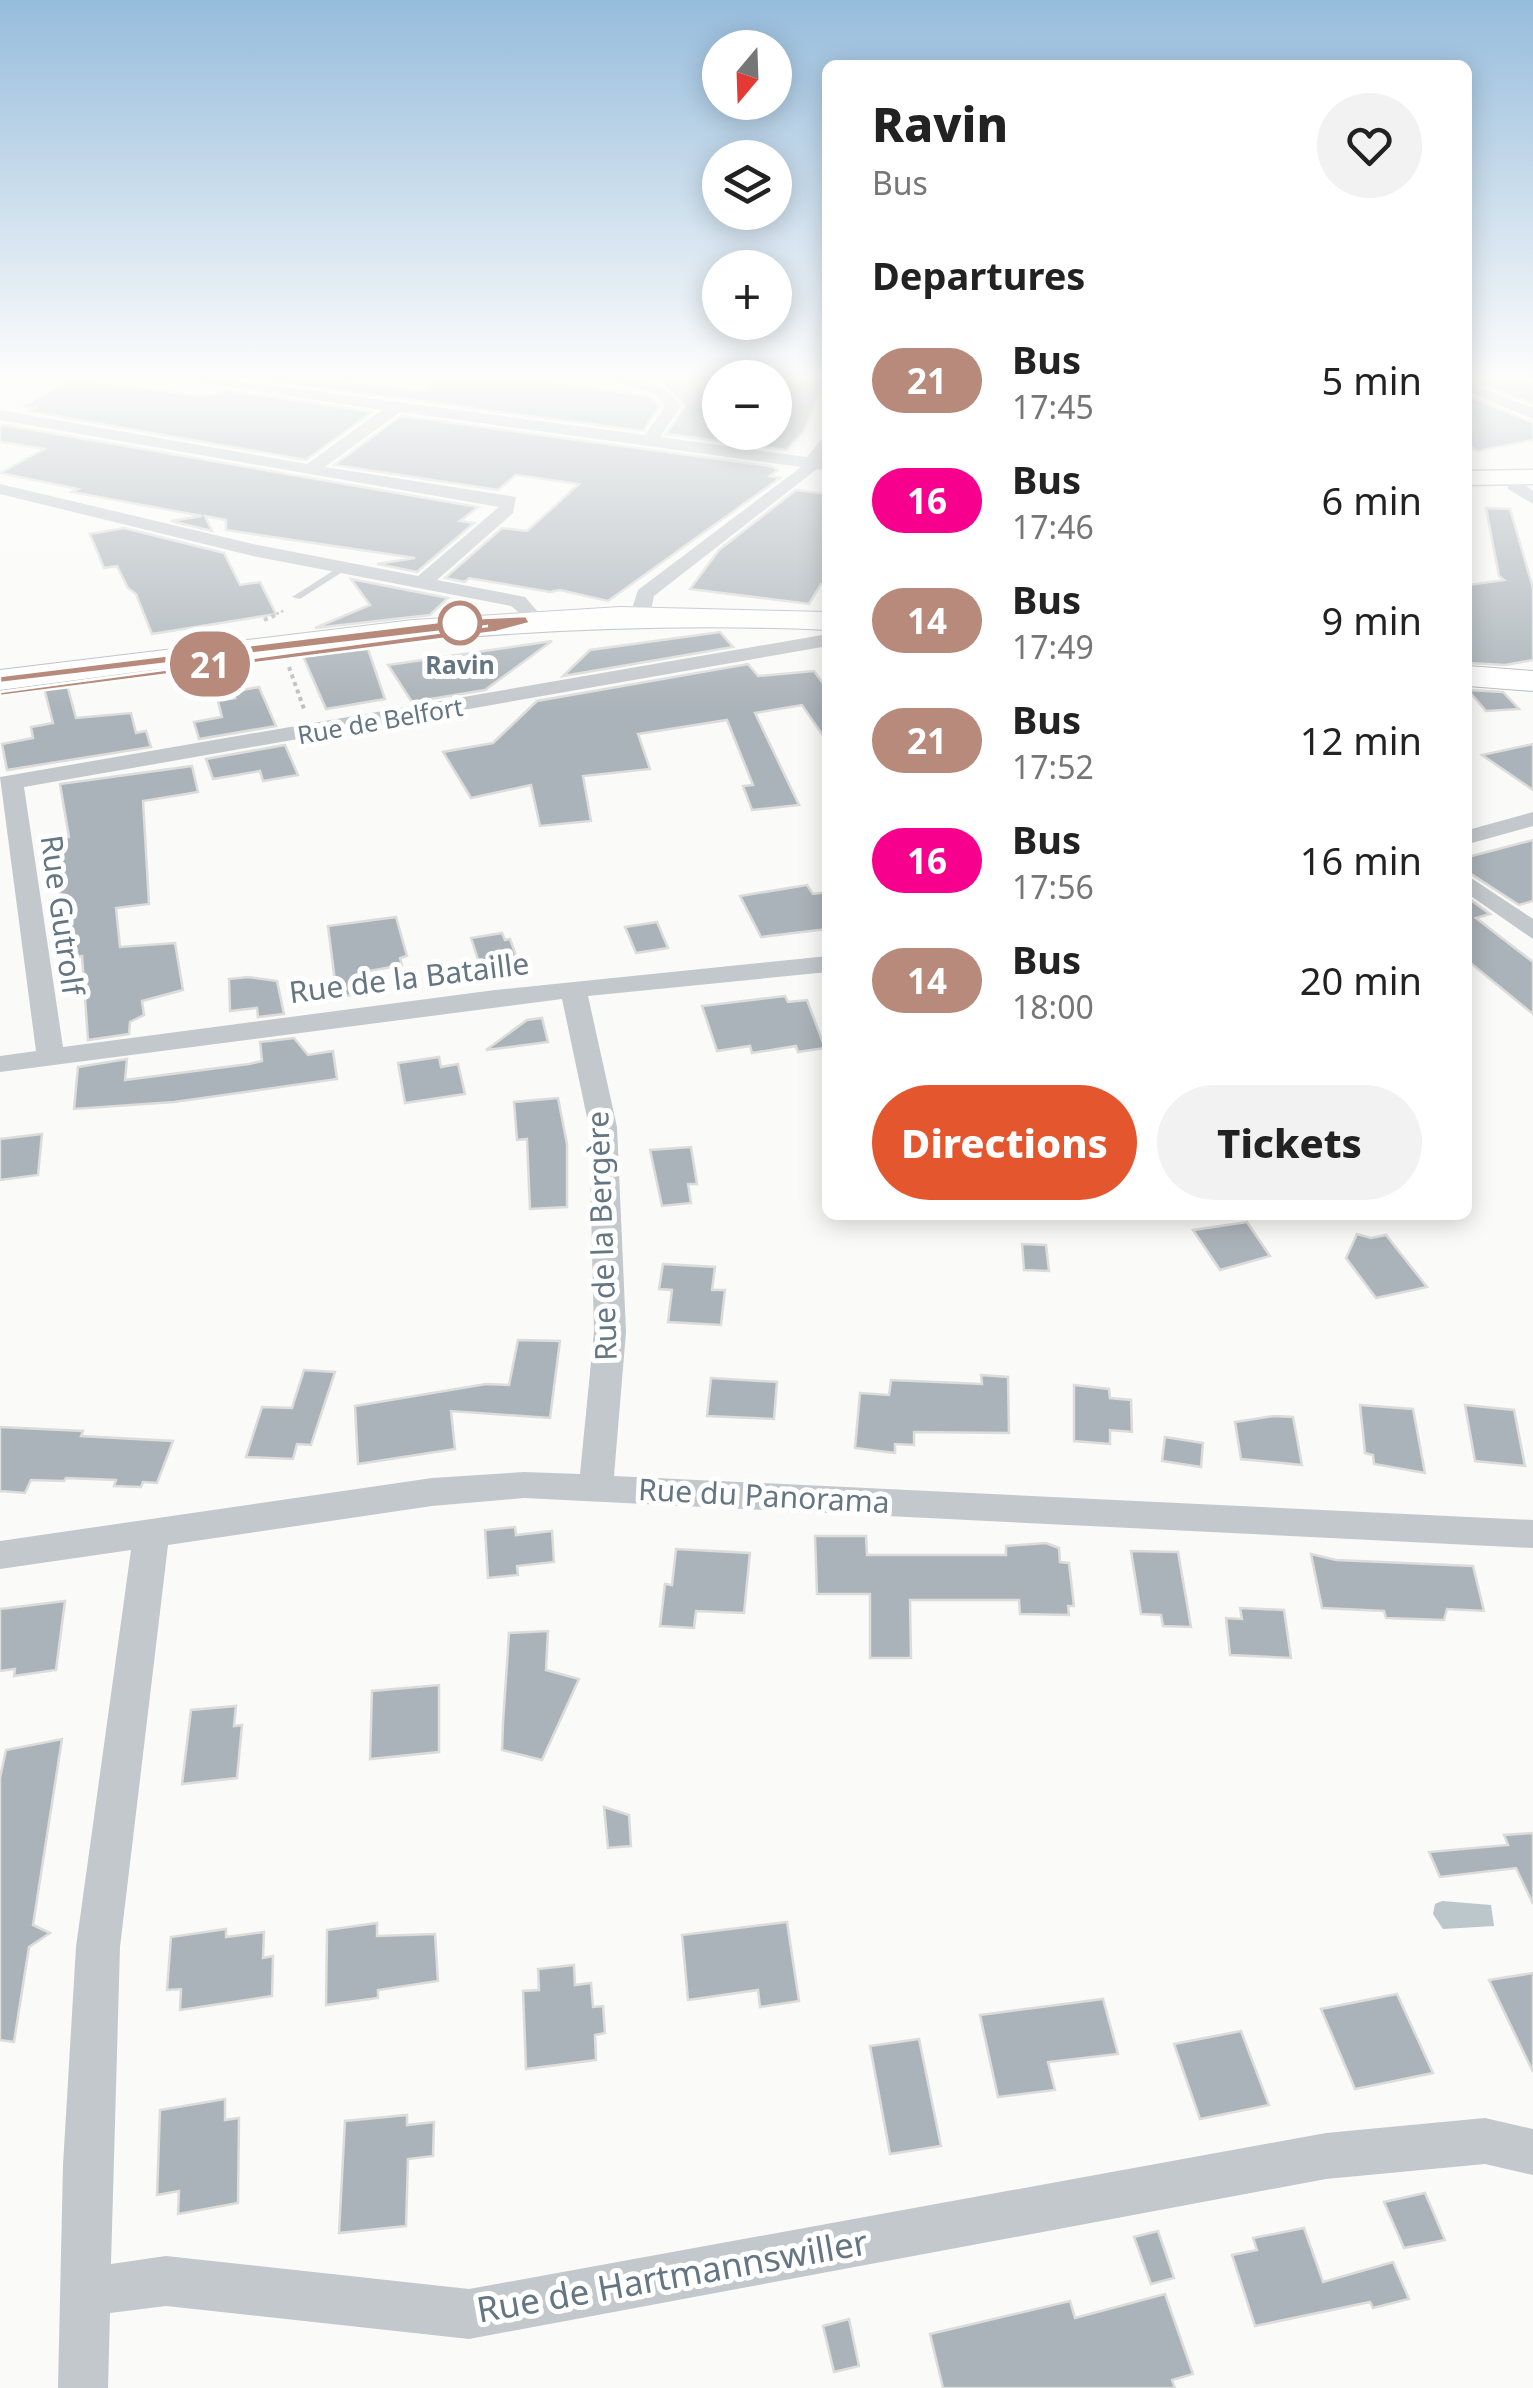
<!DOCTYPE html>
<html lang="en">
<head>
<meta charset="utf-8">
<style>
  body { margin:0; font-family:"Noto Sans",sans-serif; background:#f2f2f2; color:#222; height:100vh; display:flex; flex-direction:column; font-size:38px; white-space:nowrap }
  * { box-sizing:border-box; margin:0 }
  p { font-size:32px; color:#767676 }
  .icon { flex:none; width:55px; height:55px; fill:none; stroke:currentColor; stroke-width:2; stroke-linecap:round; stroke-linejoin:round }
  .map { position:relative; flex:1; overflow:hidden }
  .sheet { position:absolute; left:822px; top:60px; width:650px; height:1160px; display:flex; flex-direction:column; background:#fff; border-radius:15px; box-shadow:0 5px 25px #0003 }
  .sheet>* { flex:none }
  .badge { padding:0 20px; border-radius:32px; font-size:35px; line-height:65px }
  .needle { width:65px; rotate:199deg }
  .buttons { position:absolute; left:702px; top:30px; display:grid; gap:20px }
  .buttons a { display:grid; place-items:center; width:90px; height:90px; border-radius:50%; background:#fff; box-shadow:0 5px 25px #0003; font-size:50px }
  .map>.badge { position:absolute; translate:-50% -50%; box-shadow:0 0 0 5px #fff }
  h2 { padding:0 50px; font-size:38px; line-height:90px }
  .round { display:grid; place-items:center; flex:none; width:105px; height:105px; border-radius:52px; background:#f2f2f2 }
  .overview { display:flex; align-items:center; justify-content:space-between; height:170px; padding:0 50px }
  h1 { font-size:48px; font-weight:800; line-height:75px }
  .action { display:flex; gap:20px; margin-top:auto; padding:20px 50px }
  .action a { flex:1; height:115px; border-radius:60px; background:#e4572e; color:#fff; font-size:40px; font-weight:800; line-height:115px; text-align:center }
  .action a+a { background:#f2f2f2; color:#222 }
  ul { padding:0; list-style:none }
  li { display:flex; align-items:center; gap:30px; height:120px; padding:0 50px }
  li div { flex:1 }
  li b { display:block; font-size:38px }
  li em { font-style:normal }
  li .badge { min-width:110px; font-weight:700; text-align:center }
  .map>svg:first-child { display:block }
</style>
</head>
<body>
<div class="map">
<svg width="1533" height="2388" viewBox="0 0 1533 2388">
  <rect width="100%" height="100%" fill="#fafaf8"/>
  <polygon fill="#bbc7cb" points="1442,1901 1491,1905 1494,1926 1443,1929 1433,1914 1435,1904"/>
  <g fill="#aab3b9" stroke="#dcdcda" stroke-width="2.5">
    <polygon points="305,377 427,391 436,377 518,377 649,396 660,406 643,431 246,378"/>
    <polygon points="665,377 720,377 720,432 775,432 775,377 825,377 804,431 786,450 666,434 685,406 665,386"/>
    <polygon points="1498,377 1533,382 1533,404 1480,383"/>
    <polygon points="71,379 203,396 226,390 372,412 306,460 28,411 35,407 24,406"/>
    <polygon points="1468,396 1533,423 1533,440 1478,451 1470,447"/>
    <polygon points="401,416 770,466 778,470 770,476 780,478 608,601 560,590 550,592 469,578 465,582 445,578 502,528 527,531 579,484 516,475 498,490 334,465"/>
    <polygon points="4,425 478,507 460,521 474,523 417,572 377,564 415,558 226,530 226,520 205,516 212,531 171,521 202,516 72,492 78,489 0,473 44,449 0,442 0,427"/>
    <polygon points="796,490 828,494 828,585 821,584 809,604 690,589 719,550"/>
    <polygon points="1486,508 1510,509 1533,588 1533,660 1505,665 1468,663 1468,585 1504,580 1499,576"/>
    <polygon points="124,528 224,553 240,585 260,582 276,614 152,634 136,594 128,588 117,566 104,568 90,534"/>
    <polygon points="351,579 448,598 430,615 315,628 370,605"/>
    <polygon points="720,632 733,647 563,676 590,650"/>
    <polygon points="552,641 485,690 412,702 388,665"/>
    <polygon points="368,649 385,699 326,709 303,656"/>
    <polygon points="748,664 758,676 814,671 828,690 828,743 802,705 755,713 799,805 752,810 743,786 753,785 727,720 638,734 650,769 583,776 591,821 540,826 531,785 471,798 443,752 493,743 537,701"/>
    <polygon points="67,685 76,718 131,713 136,733 146,731 151,747 7,770 2,744 33,738 31,727 53,723 44,688"/>
    <polygon points="259,687 276,726 199,739 194,722 222,717 218,701 235,698 232,692"/>
    <polygon points="1468,690 1503,692 1519,709 1486,711"/>
    <polygon points="1533,744 1533,790 1482,755"/>
    <polygon points="285,745 298,775 263,781 260,771 213,779 206,759"/>
    <polygon points="192,766 198,792 143,801 149,904 116,908 120,947 175,943 183,990 142,1001 144,1015 130,1022 129,1034 88,1040 82,956 76,957 73,931 63,933 56,839 69,837 60,784"/>
    <polygon points="1533,840 1533,901 1519,905 1468,872 1468,857"/>
    <polygon points="807,885 813,894 828,892 828,929 761,937 740,896"/>
    <polygon points="1468,898 1490,914 1476,918 1533,962 1533,1014 1468,961"/>
    <polygon points="396,917 407,956 400,958 402,965 364,972 367,993 337,997 328,926"/>
    <polygon points="657,922 668,948 636,953 625,927"/>
    <polygon points="502,933 505,940 510,939 520,966 482,972 471,938"/>
    <polygon points="248,977 277,981 284,1014 258,1017 257,1008 230,1011 229,979"/>
    <polygon points="785,996 788,1002 807,1000 825,1048 798,1052 796,1046 752,1053 750,1046 717,1051 702,1006"/>
    <polygon points="542,1018 548,1042 486,1050 527,1020"/>
    <polygon points="294,1038 308,1055 333,1051 337,1079 174,1102 74,1109 78,1067 127,1059 125,1080 249,1064 262,1061 260,1042"/>
    <polygon points="439,1057 441,1067 458,1064 465,1094 405,1103 398,1063"/>
    <polygon points="558,1098 567,1144 567,1207 530,1209 527,1139 517,1140 514,1102"/>
    <polygon points="42,1134 38,1175 0,1180 0,1139"/>
    <polygon points="691,1147 697,1184 688,1184 691,1203 662,1206 650,1150"/>
    <polygon points="1247,1222 1270,1256 1220,1270 1193,1230"/>
    <polygon points="1357,1234 1371,1238 1386,1235 1427,1287 1376,1298 1346,1258"/>
    <polygon points="1022,1244 1046,1245 1049,1271 1024,1270"/>
    <polygon points="663,1264 715,1267 712,1290 725,1290 721,1325 668,1322 672,1290 659,1289"/>
    <polygon points="518,1340 560,1341 550,1418 451,1411 455,1449 358,1464 355,1406 486,1384 509,1385"/>
    <polygon points="304,1370 335,1372 311,1445 297,1444 293,1459 246,1457 262,1407 292,1408"/>
    <polygon points="981,1375 1008,1377 1009,1433 914,1432 914,1445 895,1444 895,1453 855,1448 860,1393 889,1395 891,1380 982,1384"/>
    <polygon points="711,1378 777,1382 774,1419 707,1416"/>
    <polygon points="1074,1385 1109,1389 1110,1398 1131,1400 1132,1432 1110,1430 1110,1444 1074,1441"/>
    <polygon points="1360,1405 1413,1409 1425,1473 1374,1464 1373,1455 1365,1453"/>
    <polygon points="1465,1405 1514,1410 1525,1466 1475,1461"/>
    <polygon points="1274,1416 1293,1417 1302,1465 1241,1459 1235,1422"/>
    <polygon points="0,1427 83,1431 81,1436 173,1441 157,1483 143,1482 141,1487 114,1486 116,1480 66,1478 64,1481 31,1480 25,1493 0,1491"/>
    <polygon points="1165,1437 1203,1443 1201,1467 1162,1461"/>
    <polygon points="515,1527 516,1535 552,1531 554,1562 517,1566 518,1575 488,1578 485,1530"/>
    <polygon points="815,1536 866,1536 867,1555 1006,1555 1006,1546 1046,1543 1059,1548 1060,1562 1069,1563 1074,1606 1068,1606 1069,1615 1020,1614 1019,1600 910,1600 911,1658 870,1658 870,1594 817,1594"/>
    <polygon points="676,1549 750,1553 744,1613 696,1611 694,1628 660,1626 665,1584 672,1585"/>
    <polygon points="1131,1551 1178,1552 1191,1627 1163,1626 1161,1615 1141,1614"/>
    <polygon points="1311,1554 1336,1560 1473,1566 1484,1611 1447,1609 1444,1620 1386,1618 1384,1611 1322,1608"/>
    <polygon points="65,1601 56,1670 14,1676 15,1669 0,1671 0,1609"/>
    <polygon points="1240,1608 1284,1610 1291,1658 1230,1655 1226,1618 1242,1619"/>
    <polygon points="548,1631 546,1670 579,1679 542,1760 502,1750 503,1723 509,1633"/>
    <polygon points="439,1685 439,1752 370,1759 372,1691"/>
    <polygon points="236,1706 234,1726 242,1725 237,1778 182,1784 191,1710"/>
    <polygon points="62,1739 33,1925 50,1933 29,1947 14,2042 0,2040 0,1778 6,1750"/>
    <polygon points="604,1807 629,1815 631,1846 608,1848"/>
    <polygon points="1533,1833 1533,1904 1516,1868 1440,1877 1429,1852 1508,1845 1504,1835"/>
    <polygon points="787,1922 799,2001 760,2007 758,1990 688,2000 682,1935"/>
    <polygon points="377,1923 377,1936 435,1934 438,1981 378,1990 378,1998 326,2005 327,1930"/>
    <polygon points="226,1929 226,1937 264,1932 263,1958 273,1956 272,1996 180,2010 181,1989 167,1990 171,1937"/>
    <polygon points="574,1965 575,1985 591,1983 593,2007 603,2006 605,2033 595,2035 596,2060 526,2069 523,1991 539,1990 538,1969"/>
    <polygon points="1533,1973 1533,2072 1489,1980"/>
    <polygon points="1397,1994 1433,2073 1355,2089 1321,2009"/>
    <polygon points="1103,1999 1118,2054 1048,2062 1055,2090 998,2097 980,2015"/>
    <polygon points="1241,2031 1269,2105 1200,2119 1174,2044"/>
    <polygon points="919,2039 941,2146 890,2154 870,2046"/>
    <polygon points="225,2099 225,2120 239,2118 238,2203 178,2214 179,2191 157,2195 160,2110"/>
    <polygon points="407,2115 407,2125 434,2122 433,2156 408,2159 406,2226 339,2233 345,2121"/>
    <polygon points="1425,2193 1445,2240 1404,2248 1384,2202"/>
    <polygon points="1304,2228 1323,2282 1393,2262 1409,2299 1373,2308 1370,2302 1255,2326 1232,2255 1257,2250 1253,2238"/>
    <polygon points="1158,2231 1174,2278 1151,2284 1134,2237"/>
    <polygon points="1165,2294 1193,2374 1172,2380 1175,2388 943,2388 930,2334 1070,2301 1075,2318"/>
    <polygon points="849,2319 859,2366 834,2372 823,2326"/>
  </g>
  <g fill="none" stroke-linecap="round" stroke-linejoin="round">
    <defs>
      <polygon id="secondary" points="1533,470 1533,484 1468,485 1468,471"/>
      <g id="primary">
        <path d="M620,607L828,612V630C548,617 276,653 0,690V670L413,620Z"/>
        <polygon points="1468,666 1533,671 1533,691 1468,686"/>
      </g>
    </defs>
    <use href="#secondary" stroke="#b3babf" stroke-width="3"/>
    <use href="#primary" stroke="#b5babe" stroke-width="2"/>
    <polyline stroke="#bbbfc2" stroke-width="2.5" stroke-dasharray="2.5 2.5" stroke-linecap="butt" points="272,616 285,610"/>
    <g stroke="#bbbfc2" stroke-width="4" stroke-dasharray="4 4" stroke-linecap="butt">
      <polyline points="264,620 278,614"/>
      <polyline points="289,667 304,709"/>
    </g>
    <polygon fill="#c3c8cc" fill-rule="evenodd" points="339,567 347,569 300,599 292,597"/>
    <g fill="#c3c8cc" fill-rule="evenodd">
      <path d="M165,377H210L645,435L665,406L657,395L603,377C634,377 663,380 681,406L660,437L807,457L828,431L823,459L828,460V470L817,469L654,596L650,615L640,621L630,615L638,590L801,467L400,412L325,467L516,497L513,513L437,580L525,597L545,620L535,626L511,606L253,556L0,494V484L253,544L418,576L499,507L0,420V410L307,464L382,410Z"/>
      <polygon points="1468,382 1533,408 1533,419 1468,392"/>
      <polygon points="1508,481 1520,481 1533,491 1533,504 1508,489"/>
      <polygon points="828,634 828,646 24,787 63,1047 495,990 828,956 828,972 588,996 617,1127 626,1332 614,1476 1533,1520 1533,1548 524,1498 432,1506 168,1545 120,1947 111,2264 166,2256 469,2289 1326,2133 1485,2118 1533,2129 1533,2175 1485,2164 1326,2179 469,2339 166,2306 110,2313 108,2388 58,2388 63,2165 76,1947 131,1550 0,1569 0,1541 432,1478 524,1472 580,1474 594,1332 589,1127 562,999 0,1072 0,1056 36,1051 0,777"/>
      <polygon points="1533,812 1533,826 1468,844 1468,830"/>
      <polygon points="1468,876 1533,919 1533,939 1468,894"/>
    </g>
    <use href="#secondary" fill="#fff" fill-rule="evenodd"/>
    <use href="#primary" fill="#fff" fill-rule="evenodd"/>
  </g>
  <linearGradient id="sky" x2="0" y2="1"><stop stop-color="#96bcdc"/><stop offset="0.53" stop-color="#fdfdfc"/><stop offset="1" stop-color="#fdfdfc" stop-opacity="0"/></linearGradient>
  <rect width="1533" height="712" fill="url(#sky)"/>
  <polygon fill="#b78a7b" stroke="#fff" stroke-width="2.5" points="526,616 530,623 496,632 0,696 0,692 488,626 0,683 0,676 463,619"/>
  <circle fill="#fff" stroke="#b78a7b" stroke-width="5" cx="460" cy="623" r="20"/>
  <g text-anchor="middle" dominant-baseline="central" stroke-width="10" stroke-linejoin="round" paint-order="stroke">
    <g font-size="25" font-weight="bold" fill="#657683" stroke="#fff">
      <text x="460" y="664">Ravin</text>
    </g>
    <g font-size="25" fill="#657683" stroke="#fff">
      <text transform="translate(380 720) rotate(-10)">Rue de Belfort</text>
    </g>
    <g font-size="30" fill="#657683" stroke="#fff">
      <text transform="translate(63 915) rotate(82)">Rue Gutrolf</text>
      <text transform="translate(409 977) rotate(-7)">Rue de la Bataille</text>
      <text transform="translate(601 1236) rotate(-92)">Rue de la Bergère</text>
      <text transform="translate(764 1495) rotate(3)">Rue du Panorama</text>
    </g>
    <g font-size="35" fill="#657683" stroke="#fff">
      <text transform="translate(672 2275) rotate(-10)">Rue de Hartmannswiller</text>
    </g>
  </g>
</svg>
<div class="buttons">
<a><svg class="needle" viewBox="-14 -14 28 28"><path d="M0-13l5 13h-10z" fill="#e53935"/><path d="M0 13l5-13h-10z" fill="#767676"/></svg></a>
<a><svg class="icon" aria-label="layers" viewBox="0 0 24 24"><path d="M12 4l9 5-9 5-9-5zM3 14l9 5 9-5"/></svg></a>
<a>+</a>
<a>−</a>
</div>
<b class="badge" style="left:210px;top:664px;background:#b78a7b;color:#fff">21</b>
<section class="sheet">
<div class="overview"><div><h1>Ravin</h1><p>Bus</p></div><a class="round"><svg class="icon" aria-label="heart" viewBox="0 0 24 24"><path d="M12 20l-8-8c-3-5 5-10 8-4 3-6 11-1 8 4z"/></svg></a></div>
<h2>Departures</h2>
<ul>
<li><span class="badge" style="background:#b78a7b;color:#fff">21</span><div><b>Bus</b><p>17:45</p></div><em>5 min</em></li>
<li><span class="badge" style="background:#f6008d;color:#fff">16</span><div><b>Bus</b><p>17:46</p></div><em>6 min</em></li>
<li><span class="badge" style="background:#b78a7b;color:#fff">14</span><div><b>Bus</b><p>17:49</p></div><em>9 min</em></li>
<li><span class="badge" style="background:#b78a7b;color:#fff">21</span><div><b>Bus</b><p>17:52</p></div><em>12 min</em></li>
<li><span class="badge" style="background:#f6008d;color:#fff">16</span><div><b>Bus</b><p>17:56</p></div><em>16 min</em></li>
<li><span class="badge" style="background:#b78a7b;color:#fff">14</span><div><b>Bus</b><p>18:00</p></div><em>20 min</em></li>
</ul>
<div class="action"><a>Directions</a><a>Tickets</a></div>
</section>
</div>
</body>
</html>
